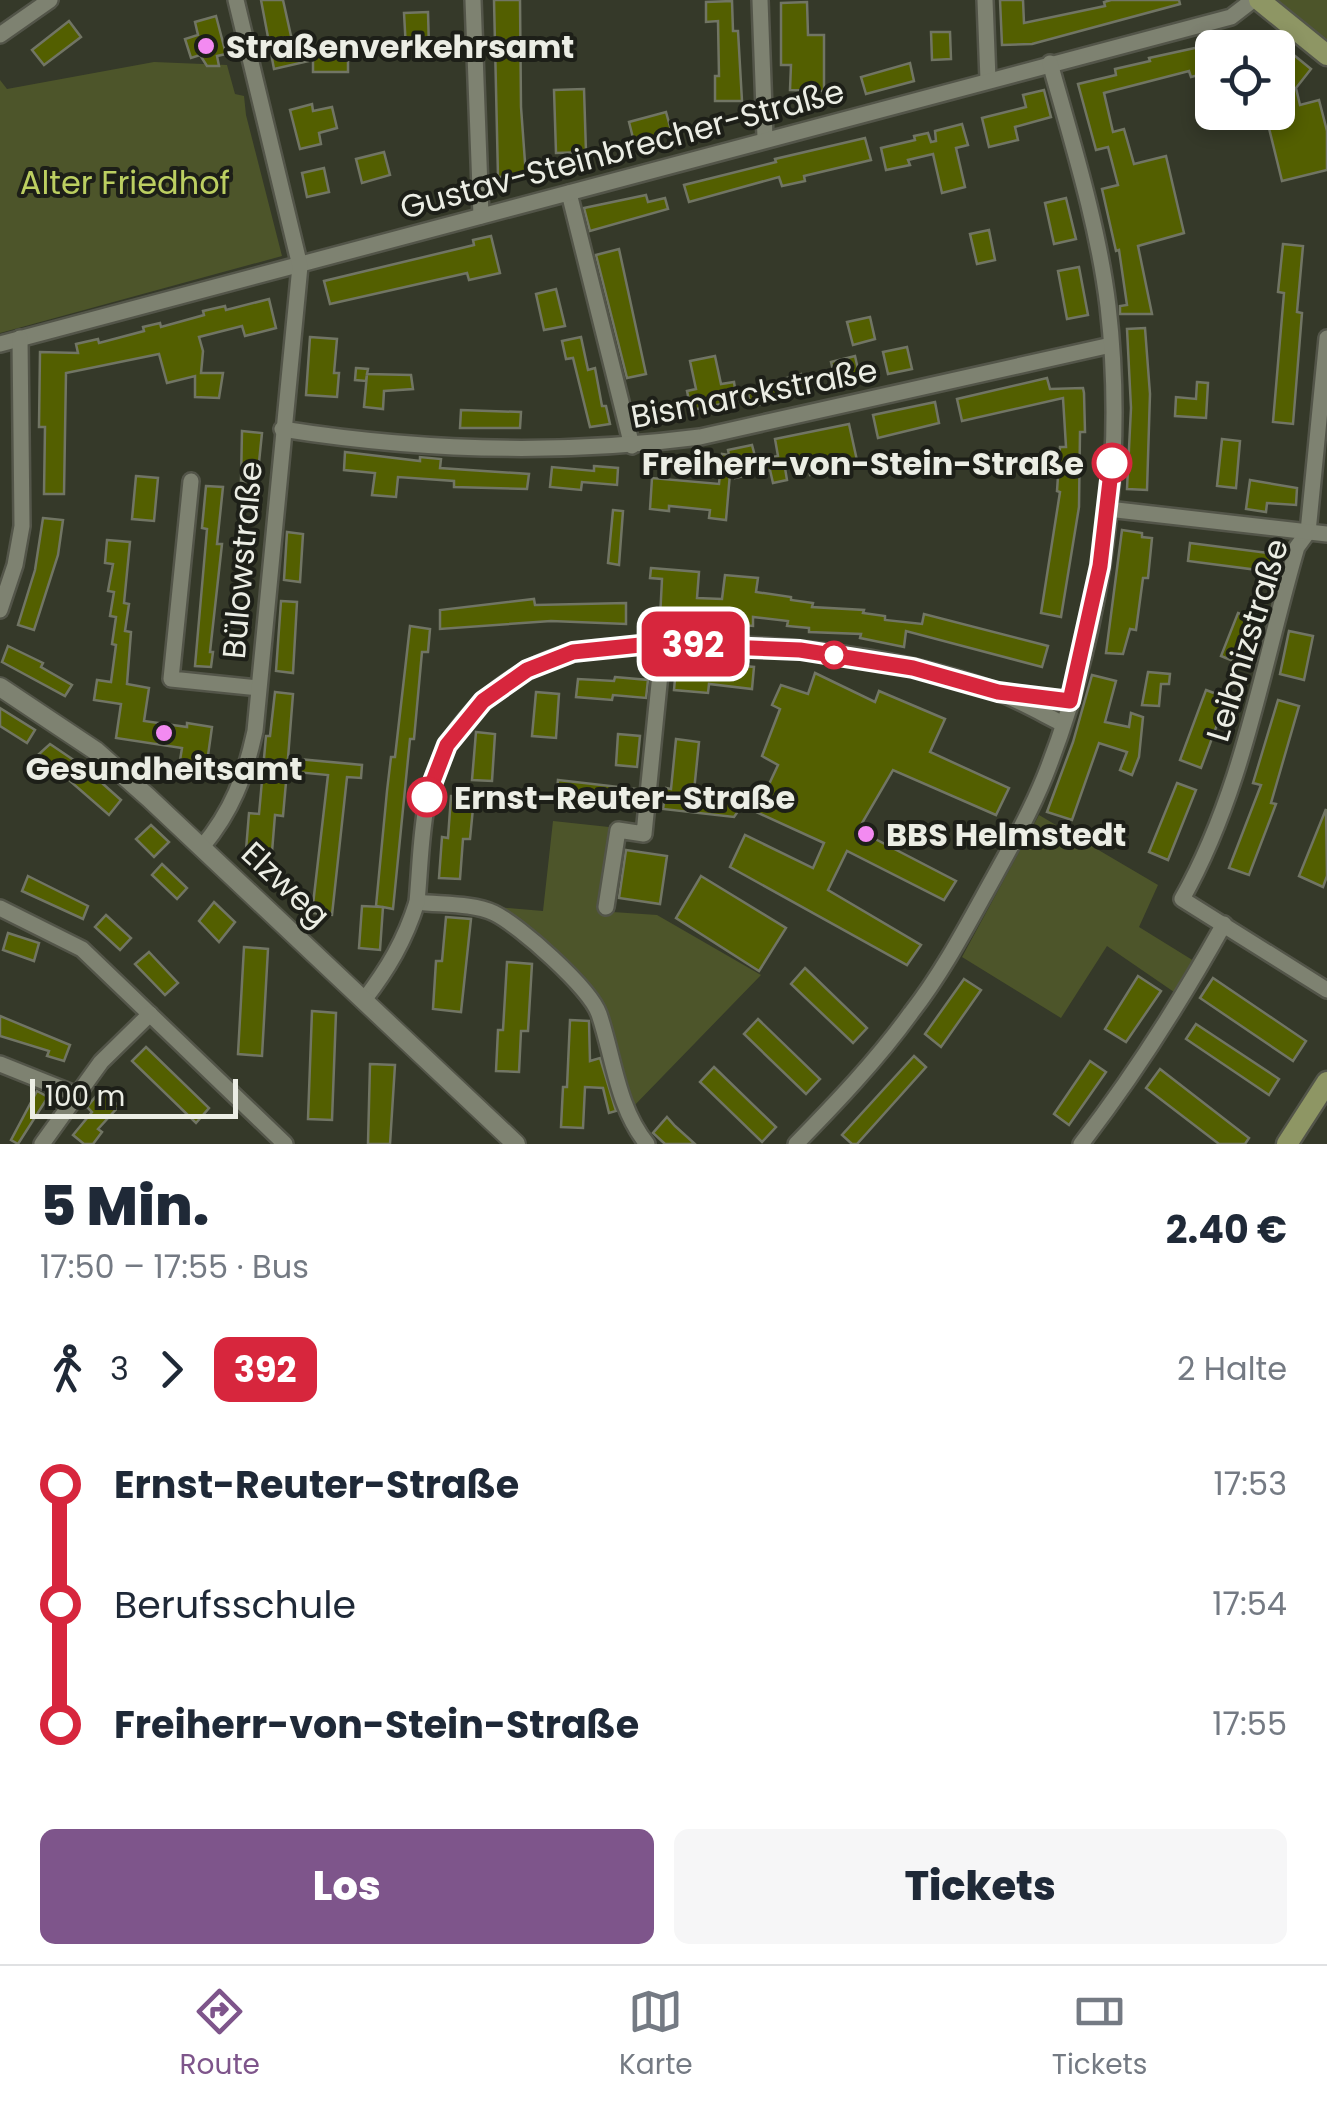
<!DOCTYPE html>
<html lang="de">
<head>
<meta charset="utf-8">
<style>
  body { margin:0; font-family:Poppins,sans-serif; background:#f6f6f7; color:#1f2937; height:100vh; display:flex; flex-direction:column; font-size:38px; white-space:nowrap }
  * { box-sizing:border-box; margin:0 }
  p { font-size:32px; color:#747a83 }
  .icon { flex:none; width:55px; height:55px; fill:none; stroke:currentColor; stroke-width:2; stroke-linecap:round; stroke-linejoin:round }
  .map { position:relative; height:1144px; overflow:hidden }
  .side { display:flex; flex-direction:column; background:#fff; flex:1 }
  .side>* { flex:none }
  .badge { padding:0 20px; border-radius:15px; font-size:35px; line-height:65px }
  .tools { position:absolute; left:1195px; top:30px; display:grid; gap:20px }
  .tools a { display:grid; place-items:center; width:100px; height:100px; border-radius:15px; background:#fff; box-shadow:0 5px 15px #0003; font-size:50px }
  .scale { position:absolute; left:30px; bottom:25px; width:208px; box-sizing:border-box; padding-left:10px; border:5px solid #ebede4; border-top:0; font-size:28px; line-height:35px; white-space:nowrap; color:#ebede4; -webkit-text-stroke:8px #1d1f18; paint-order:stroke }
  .map>.badge { position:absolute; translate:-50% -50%; box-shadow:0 0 0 5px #fff }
  .legs { display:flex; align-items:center; gap:15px; height:110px; padding:0 40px; font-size:32px }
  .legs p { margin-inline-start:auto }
  .head { display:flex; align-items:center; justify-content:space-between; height:170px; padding:0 40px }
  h1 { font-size:55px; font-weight:800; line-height:75px }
  .action { display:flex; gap:20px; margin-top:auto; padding:20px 40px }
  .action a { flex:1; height:115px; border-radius:15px; background:#7e558b; color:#fff; font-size:40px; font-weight:800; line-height:115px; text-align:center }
  .action a+a { background:#f6f6f7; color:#1f2937 }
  ul { padding:0 40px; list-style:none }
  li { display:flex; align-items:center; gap:35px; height:120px; font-size:38px }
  li i { display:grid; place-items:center; width:15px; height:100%; margin:0 12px; background:currentColor }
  li i::after { content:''; width:25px; height:25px; margin:-12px; border:8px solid; border-radius:50%; background:#fff }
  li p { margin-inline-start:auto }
  li:first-child i { background:linear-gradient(#0000 50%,currentColor 0) }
  li:last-child i { background:linear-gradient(currentColor 50%,#0000 0) }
  .dock { display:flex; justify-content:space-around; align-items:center; height:140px; border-top:2px solid #e0e1e3; background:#fff; font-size:28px; color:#747a83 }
  .dock a { display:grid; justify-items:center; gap:5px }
  .dock .current { color:#7e558b }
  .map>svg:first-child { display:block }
</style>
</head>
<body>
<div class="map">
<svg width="1327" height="1144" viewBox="0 0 1327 1144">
  <rect width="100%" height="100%" fill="#353929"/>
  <g fill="#4d552a">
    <polygon points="1266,0 1327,0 1327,48"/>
    <polygon points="154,62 227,65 235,94 244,96 246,115 282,256 0,333 0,80 7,89"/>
    <polygon points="1039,815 1158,885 1139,927 1194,961 1174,992 1107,946 1061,1018 962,957"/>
    <polygon points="553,821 609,827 598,911 657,915 761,975 630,1110 599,1007 497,907 543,911"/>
  </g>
  <g fill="#535f00" stroke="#717564" stroke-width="2.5">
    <polygon points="261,0 283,0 295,54 348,54 348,72 313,72 313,60 274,69"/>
    <polygon points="494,0 520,0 521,107 526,176 498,177"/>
    <polygon points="1000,0 1023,0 1024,23 1105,6 1104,2 1111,0 1179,0 1180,4 1032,44 1002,45"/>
    <polygon points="732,1 733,31 738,31 742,101 715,101 715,76 719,76 718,21 706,22 706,2"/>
    <polygon points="807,2 808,35 824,35 824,91 790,90 791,65 781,65 781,3"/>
    <polygon points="428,12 429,48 406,49 404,13"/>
    <polygon points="216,16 226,54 217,56 219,66 207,66 200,55 191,58 185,39 198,35 195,22"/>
    <polygon points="69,21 81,37 44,65 32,50"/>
    <polygon points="931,32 950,32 951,59 932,60"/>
    <polygon points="1268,34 1311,69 1296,88 1300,105 1319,100 1327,131 1327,170 1282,181 1265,112 1278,112 1278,106 1282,105 1279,92 1294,88 1278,74 1278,48 1255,48"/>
    <polygon points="1204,46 1211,72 1191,77 1189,71 1104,93 1113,132 1124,129 1134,164 1166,156 1184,233 1138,246 1152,314 1120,314 1120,306 1127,305 1119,250 1116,251 1102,189 1118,185 1108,147 1096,150 1078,84 1116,75 1115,69 1150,61 1149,58"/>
    <polygon points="910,63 914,81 866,94 861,77"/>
    <polygon points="584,89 586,152 556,153 554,90"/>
    <polygon points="1044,90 1051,117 1015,127 1018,140 989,147 982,118 1026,107 1023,95"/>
    <polygon points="312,104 313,111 332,107 337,128 319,133 321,144 300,149 290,110"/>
    <polygon points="666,112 671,130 656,134 658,140 635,146 629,122"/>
    <polygon points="962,124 968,145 956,148 965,187 942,193 933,154 908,160 910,165 886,170 881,148 915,140 914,136 928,133 931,142 936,141 935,131"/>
    <polygon points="865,138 871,160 804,176 805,181 782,186 779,177 689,202 684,185 776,162 775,159"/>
    <polygon points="384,152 390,175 362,183 356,159"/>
    <polygon points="324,168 329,192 307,197 302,173"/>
    <polygon points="646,195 648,202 665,198 668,209 590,231 584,208"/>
    <polygon points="1066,198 1076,239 1054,244 1045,203"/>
    <polygon points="989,230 995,260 977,264 970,234"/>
    <polygon points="491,236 500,273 469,280 467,273 330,304 324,281 474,245 473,240"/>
    <polygon points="1283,244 1303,246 1297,312 1302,313 1293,424 1273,422 1284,293 1278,292"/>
    <polygon points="619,249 646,374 627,378 596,255"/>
    <polygon points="1079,267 1088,315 1067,319 1058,271"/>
    <polygon points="556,289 565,326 544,330 536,294"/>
    <polygon points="269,299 276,328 245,336 242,326 199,337 203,351 201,373 223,373 219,398 195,397 195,376 167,383 159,354 66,373 64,494 44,494 45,427 39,427 40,352 78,353 76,344 98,339 99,343 144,331 143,327 160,323 161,327 204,315 203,311 225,306 226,310"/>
    <polygon points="870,317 875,339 853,345 847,322"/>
    <polygon points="1145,328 1150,394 1147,490 1127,489 1131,408 1127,329"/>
    <polygon points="310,337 337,339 334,373 339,373 337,397 306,395"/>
    <polygon points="581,337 588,370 595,368 602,406 606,406 610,424 590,427 573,358 566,359 562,341"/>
    <polygon points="907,347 912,369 888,374 883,352"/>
    <polygon points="715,356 721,384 734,382 737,401 691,410 687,391 696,389 690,361"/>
    <polygon points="855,356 860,378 836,384 831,362"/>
    <polygon points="356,368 368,369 367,374 411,375 413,389 384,391 383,409 364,407 367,374 366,381 355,380"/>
    <polygon points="801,374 805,392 751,407 747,389"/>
    <polygon points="1047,378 1050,389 1083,388 1084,393 1085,432 1080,432 1079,507 1061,617 1041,613 1060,492 1057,491 1060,447 1066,447 1063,398 962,421 957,399"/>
    <polygon points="1197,382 1208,383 1206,418 1175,416 1176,397 1196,399"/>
    <polygon points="935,402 939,423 878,438 873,415"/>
    <polygon points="461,410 521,412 520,428 460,428"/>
    <polygon points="849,424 858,465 846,468 844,459 819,464 821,473 810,475 808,463 785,468 787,480 773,483 770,470 735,478 731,462 726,520 709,518 710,510 669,506 669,511 650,509 652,478 719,484 722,454 729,455 728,450 752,445 756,460 778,456 775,439"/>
    <polygon points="242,431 262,433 257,482 241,481"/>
    <polygon points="1222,439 1240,441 1236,488 1217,486"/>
    <polygon points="345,452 420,461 420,457 441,459 440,468 529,474 527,489 454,487 454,481 398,477 396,497 372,495 375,473 344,470"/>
    <polygon points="594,466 618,468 617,485 582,482 581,490 550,487 552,467 594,471"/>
    <polygon points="136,476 158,478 154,521 132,519"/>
    <polygon points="1250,480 1297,488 1296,505 1267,503 1266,512 1246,509"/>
    <polygon points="206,486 223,487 217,544 222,544 210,652 213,652 211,667 195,666 207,529 202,528"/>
    <polygon points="613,510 623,511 619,565 608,563"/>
    <polygon points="43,518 63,520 58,555 34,630 18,625 35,570"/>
    <polygon points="1122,530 1142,533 1142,537 1152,538 1148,578 1143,578 1136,630 1130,629 1123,654 1106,653"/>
    <polygon points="287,532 303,534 300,582 284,580"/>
    <polygon points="107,540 130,542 124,603 129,604 125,631 131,632 127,684 149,688 144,721 187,727 187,723 212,727 205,777 178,773 182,748 116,738 121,704 94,700 97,680 111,682 116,645 112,644 116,617 110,616 114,592 108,591 113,564 105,563"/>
    <polygon points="1190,543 1276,554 1273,572 1188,561"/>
    <polygon points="651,568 699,572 697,598 722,599 725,575 758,578 756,592 791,597 791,600 813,603 812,607 864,610 863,613 885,616 885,620 922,624 924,614 1048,646 1042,667 906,631 904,647 860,638 861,634 809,632 809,628 787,626 788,621 753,617 753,626 660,618 662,579 650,578"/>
    <polygon points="534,599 535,605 626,603 626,624 551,621 440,629 440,610"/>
    <polygon points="281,601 297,602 293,673 276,671"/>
    <polygon points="1238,613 1259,621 1243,665 1221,656"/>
    <polygon points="410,626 430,629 428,652 422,652 414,739 410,739 393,909 383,907 380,950 359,948 362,906 382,907 376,906 387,791 391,757 395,757"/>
    <polygon points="1289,631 1313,636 1304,680 1280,674"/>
    <polygon points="8,646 43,663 41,667 72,685 65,696 2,662"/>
    <polygon points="710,663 754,667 752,689 709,684 708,693 674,690 676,668 710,671"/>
    <polygon points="1148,672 1170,674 1169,684 1161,684 1159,706 1142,705"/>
    <polygon points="815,673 875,702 879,691 945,719 930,752 1009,788 996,815 893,770 858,830 956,881 944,900 847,851 828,890 921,945 907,965 730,867 745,835 813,868 824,843 756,812 778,765 762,756 780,709 772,705 781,685 808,694"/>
    <polygon points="1092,675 1116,681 1105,722 1129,727 1131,713 1143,717 1139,757 1132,775 1120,770 1127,752 1099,743 1072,820 1047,812 1073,742"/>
    <polygon points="615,677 648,680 646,698 613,695 612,700 576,697 578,679 614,681"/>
    <polygon points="1206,690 1227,698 1201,768 1180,760"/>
    <polygon points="275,692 293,694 288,758 362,765 361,778 347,777 332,915 312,913 328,775 287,771 283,816 275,815 272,852 246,850 249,813 259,814 266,736 270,736"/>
    <polygon points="536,692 559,694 556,738 532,736"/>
    <polygon points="1278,700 1299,706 1271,803 1276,804 1249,875 1229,868 1261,785 1253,783"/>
    <polygon points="0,708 35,730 27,743 0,726"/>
    <polygon points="476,732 495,734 492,781 472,780"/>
    <polygon points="618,734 640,736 637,767 616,765"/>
    <polygon points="676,739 699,742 694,791 742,796 741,807 734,817 663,809 666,788 671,789"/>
    <polygon points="50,744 84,767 121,800 109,815 39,754"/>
    <polygon points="558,780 637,789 635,808 556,800"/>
    <polygon points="1177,783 1196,790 1168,860 1149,852"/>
    <polygon points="451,796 474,798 470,839 463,839 460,879 439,878 442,837 448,838"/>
    <polygon points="1326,809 1327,876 1323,887 1299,876"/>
    <polygon points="151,825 169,842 154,857 136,839"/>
    <polygon points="626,850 667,856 660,904 619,898"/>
    <polygon points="162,864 187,888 177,899 152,875"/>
    <polygon points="28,876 88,906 83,919 22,891"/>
    <polygon points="701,876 786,928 759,971 676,918"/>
    <polygon points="214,902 235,922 219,942 199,921"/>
    <polygon points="106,915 131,938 120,950 95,927"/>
    <polygon points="446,917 471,919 461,1012 433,1009 436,961 442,961"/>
    <polygon points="8,933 39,943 34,961 3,950"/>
    <polygon points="244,947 268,949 262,1056 238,1054"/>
    <polygon points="149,952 178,983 165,995 135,964"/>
    <polygon points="507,962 532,964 528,1031 521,1031 519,1072 496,1071 498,1030 503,1030"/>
    <polygon points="805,968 867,1028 853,1043 791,984"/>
    <polygon points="1138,976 1161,991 1126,1042 1105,1029"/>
    <polygon points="1213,978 1306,1041 1293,1061 1200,998"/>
    <polygon points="964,979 981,990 941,1047 925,1034"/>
    <polygon points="312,1011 336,1013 332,1120 308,1119"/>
    <polygon points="0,1016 70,1045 64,1061 47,1056 49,1051 0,1036"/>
    <polygon points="758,1019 820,1079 806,1094 744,1034"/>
    <polygon points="570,1020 589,1021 590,1061 600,1058 616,1111 609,1113 603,1088 585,1087 583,1128 561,1127 563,1087 567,1087"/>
    <polygon points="1196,1024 1279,1079 1269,1095 1186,1039"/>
    <polygon points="146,1047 209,1108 196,1123 132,1061"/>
    <polygon points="914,1056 926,1067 857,1144 852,1144 842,1135"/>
    <polygon points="1090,1061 1106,1072 1069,1125 1054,1114"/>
    <polygon points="370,1064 395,1065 390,1144 368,1144"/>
    <polygon points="714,1067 776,1127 762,1142 700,1082"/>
    <polygon points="1160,1069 1249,1138 1245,1144 1219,1144 1146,1088"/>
    <polygon points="101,1090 119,1106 98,1129 102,1132 93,1144 84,1144 73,1135 92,1112 87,1107"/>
    <polygon points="37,1091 48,1097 18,1144 11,1140"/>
    <polygon points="667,1117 675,1126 695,1144 665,1144 653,1133"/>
  </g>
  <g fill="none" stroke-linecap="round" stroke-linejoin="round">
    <defs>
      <g id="minor">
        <polyline points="473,0 481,216"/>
        <polyline points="760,0 765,138"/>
        <polyline points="985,0 988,80"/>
        <polyline points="0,35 50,0"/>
        <polyline points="569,193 632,446"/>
        <path d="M1327,338L1308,532L1297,547C1262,666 1244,789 1182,899L1327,990"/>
        <polyline points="0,344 1231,17 1253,0"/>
        <path d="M282,429C420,451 561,455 700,437L1111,345"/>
        <polyline points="191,481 171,679 258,688"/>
        <polyline points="1108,509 1327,534"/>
        <polyline points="0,610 15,565 22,526 20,338"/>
        <polyline points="1011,693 1070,701"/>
        <path d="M202,847C232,811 245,777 255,731L300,266L236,0"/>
        <path d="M417,902C441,905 472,903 494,913C519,925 590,988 599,1014C614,1058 617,1107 647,1144"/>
        <polyline points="606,907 618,830 644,834 663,644"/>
        <polyline points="0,908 82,949 285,1144"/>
        <path d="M364,1000C388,969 405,940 417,902C422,848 420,789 450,741C474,702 518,668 562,655C583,648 607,648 629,646C740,638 891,651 995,691C1018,700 1041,713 1063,724"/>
        <polyline points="0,1064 75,1094"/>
        <polyline points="42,1144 101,1062 150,1014"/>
        <path d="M796,1144C836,1103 877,1060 911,1013C939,977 961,937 983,897C1005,857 1028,818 1045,776C1103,630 1126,462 1108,306C1098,224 1072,142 1050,63"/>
        <path d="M1081,1144C1135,1074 1181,1001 1224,924"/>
      </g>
      <polyline id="tertiary" points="0,687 96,751 149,798 516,1144"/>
      <g id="secondary">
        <polyline points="1259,0 1327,55"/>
        <polyline points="1287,1144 1327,1082"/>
      </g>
    </defs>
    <use href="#minor" stroke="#535549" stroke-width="20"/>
    <use href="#tertiary" stroke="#535549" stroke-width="22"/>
    <use href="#secondary" stroke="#535549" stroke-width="25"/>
    <use href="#minor" stroke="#7e8271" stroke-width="15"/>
    <use href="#tertiary" stroke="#7e8271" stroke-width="18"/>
    <use href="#secondary" stroke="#8e9664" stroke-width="20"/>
  </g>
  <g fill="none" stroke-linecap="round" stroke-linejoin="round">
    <defs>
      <polyline id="line-1" points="427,797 447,745 483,701 527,670 573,652 650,644 800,650 913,668 998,692 1070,701 1100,566 1112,463"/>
    </defs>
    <use href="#line-1" stroke="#fff" stroke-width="22"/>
    <use href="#line-1" stroke="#d7263d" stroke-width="15"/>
  </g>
  <g fill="#f38af1" stroke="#1d1f18" stroke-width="4">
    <circle cx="206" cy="46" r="10"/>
    <circle cx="164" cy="733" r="10"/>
    <circle cx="866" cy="834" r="10"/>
  </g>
  <g fill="#fff" stroke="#d7263d" stroke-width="5">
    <circle cx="1112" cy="463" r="18"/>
    <circle cx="834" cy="655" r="12"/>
    <circle cx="427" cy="797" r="18"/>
  </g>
  <g text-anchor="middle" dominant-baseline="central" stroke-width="8" stroke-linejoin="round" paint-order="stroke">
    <g font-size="32" font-weight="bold" fill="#ebede4" stroke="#1d1f18" text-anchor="start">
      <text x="226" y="46">Straßenverkehrsamt</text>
      <text x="164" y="768" text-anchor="middle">Gesundheitsamt</text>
      <text x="886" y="834">BBS Helmstedt</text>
    </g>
    <g font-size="32" fill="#ebede4" stroke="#1d1f18">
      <text transform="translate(622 149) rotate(-15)">Gustav-Steinbrecher-Straße</text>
      <text transform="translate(754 393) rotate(-11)">Bismarckstraße</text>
      <text transform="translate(242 560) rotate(-85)">Bülowstraße</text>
      <text transform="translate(1247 640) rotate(-73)">Leibnizstraße</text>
      <text transform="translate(286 884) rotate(43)">Elzweg</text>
    </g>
    <g font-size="32" fill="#bccf61" stroke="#1d1f18">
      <text x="125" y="182">Alter Friedhof</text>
    </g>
    <g font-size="32" font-weight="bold" fill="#ebede4" stroke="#1d1f18" text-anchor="end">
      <text x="1084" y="463">Freiherr-von-Stein-Straße</text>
      <text x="454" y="797" text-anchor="start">Ernst-Reuter-Straße</text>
    </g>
  </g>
</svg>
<div class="tools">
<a><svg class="icon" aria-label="locate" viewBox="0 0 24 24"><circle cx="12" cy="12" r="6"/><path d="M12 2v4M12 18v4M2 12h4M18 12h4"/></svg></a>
</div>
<div class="scale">100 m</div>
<b class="badge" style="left:693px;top:644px;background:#d7263d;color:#fff">392</b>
</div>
<section class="side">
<div class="head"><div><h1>5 Min.</h1><p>17:50 – 17:55 · Bus</p></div><b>2.40 €</b></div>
<div class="legs"><svg class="icon" aria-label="walk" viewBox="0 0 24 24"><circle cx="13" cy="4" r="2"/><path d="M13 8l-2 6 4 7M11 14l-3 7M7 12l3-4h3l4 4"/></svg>3<svg class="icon" aria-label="forward" viewBox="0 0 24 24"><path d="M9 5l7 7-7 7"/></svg><b class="badge" style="background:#d7263d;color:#fff">392</b><p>2 Halte</p></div>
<ul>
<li><i style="color:#d7263d"></i><b>Ernst-Reuter-Straße</b><p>17:53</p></li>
<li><i style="color:#d7263d"></i><span>Berufsschule</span><p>17:54</p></li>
<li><i style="color:#d7263d"></i><b>Freiherr-von-Stein-Straße</b><p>17:55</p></li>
</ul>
<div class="action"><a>Los</a><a>Tickets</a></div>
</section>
<nav class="dock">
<a class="current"><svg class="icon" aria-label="directions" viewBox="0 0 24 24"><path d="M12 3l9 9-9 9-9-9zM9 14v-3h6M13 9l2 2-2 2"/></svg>Route</a>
<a><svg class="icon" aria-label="map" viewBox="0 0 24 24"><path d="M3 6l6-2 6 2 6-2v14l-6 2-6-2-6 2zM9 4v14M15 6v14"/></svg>Karte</a>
<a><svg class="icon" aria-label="tickets" viewBox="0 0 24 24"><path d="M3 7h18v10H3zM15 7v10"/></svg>Tickets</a>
</nav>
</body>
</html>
